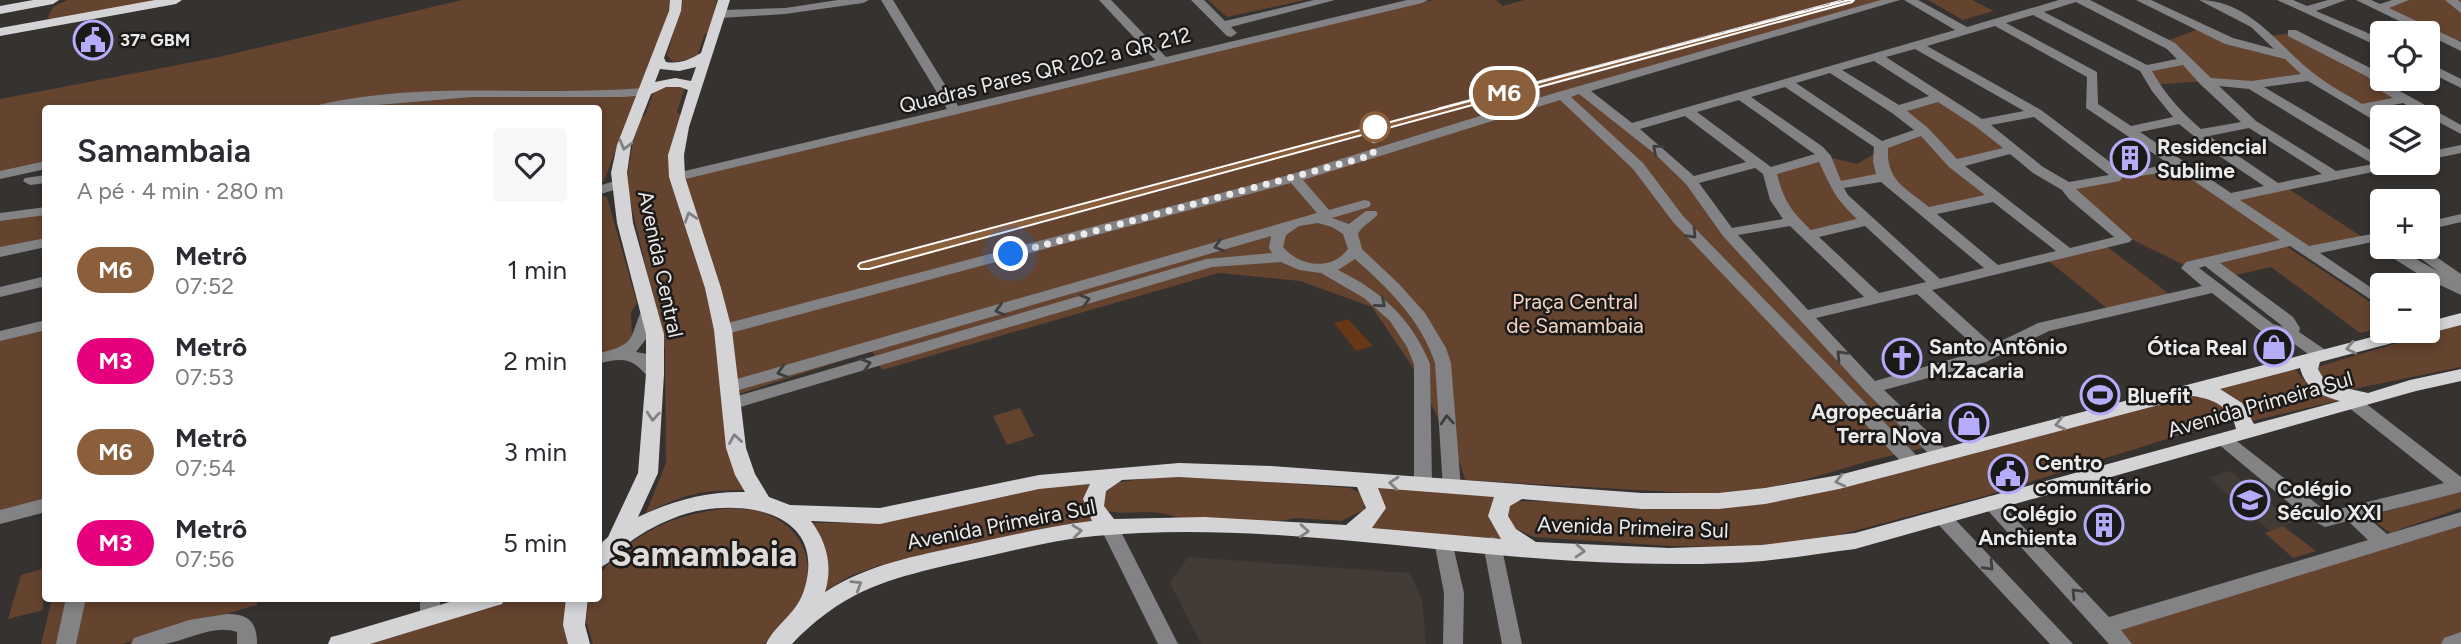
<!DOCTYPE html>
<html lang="pt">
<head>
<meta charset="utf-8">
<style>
  body { margin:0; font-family:Figtree,sans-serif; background:#f7f7f7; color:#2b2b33; height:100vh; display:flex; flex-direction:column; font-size:26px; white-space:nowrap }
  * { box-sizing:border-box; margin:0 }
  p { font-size:23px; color:#7c7c81 }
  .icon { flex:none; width:38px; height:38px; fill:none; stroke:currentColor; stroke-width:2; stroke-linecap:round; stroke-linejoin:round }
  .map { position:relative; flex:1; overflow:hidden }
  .drawer { position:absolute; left:42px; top:105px; width:560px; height:497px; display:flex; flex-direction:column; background:#fff; border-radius:7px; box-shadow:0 4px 10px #0003 }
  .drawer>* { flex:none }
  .badge { padding:0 14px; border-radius:23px; font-size:24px; line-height:46px }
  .controls { position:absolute; left:2370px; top:21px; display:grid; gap:14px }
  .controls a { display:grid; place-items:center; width:70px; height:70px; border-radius:7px; background:#fff; box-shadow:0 4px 10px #0003; font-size:35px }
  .you { position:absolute; width:35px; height:35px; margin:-18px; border:5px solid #fff; border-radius:50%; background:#1a73e8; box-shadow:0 0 0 10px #1a73e833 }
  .map>.badge { position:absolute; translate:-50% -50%; box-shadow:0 0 0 4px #fff }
  .round { display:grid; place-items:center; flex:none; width:74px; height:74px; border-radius:7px; background:#f7f7f7 }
  .head { display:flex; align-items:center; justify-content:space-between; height:119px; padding:0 35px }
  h1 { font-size:33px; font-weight:600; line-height:52px }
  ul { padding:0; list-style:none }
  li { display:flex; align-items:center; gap:21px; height:91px; padding:0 35px }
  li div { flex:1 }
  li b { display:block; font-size:26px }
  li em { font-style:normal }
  li .badge { min-width:77px; font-weight:700; text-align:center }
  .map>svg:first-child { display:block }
</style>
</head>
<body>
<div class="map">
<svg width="2461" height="644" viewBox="0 0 2461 644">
  <rect width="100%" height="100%" fill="#353230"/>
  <g fill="#433b36">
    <polygon points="2229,471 2293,522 2270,531 2208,478"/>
    <polygon points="1188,557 1410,573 1422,599 1426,644 1201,644 1170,583"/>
  </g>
  <g fill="#64432f">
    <polygon points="68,0 164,0 51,20 48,17 53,7"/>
    <polygon points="462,0 670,0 668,14 604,181 599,185 598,108 46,108 45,168 0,175 0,99 219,57"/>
    <polygon points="683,0 717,0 709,32 704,35 697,58 673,62 667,55"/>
    <polygon points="1208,0 1305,0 1227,17"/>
    <polygon points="1433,0 1496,0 1503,6 1524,0 1898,0 1583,90 1660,151 1928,447 1869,461 1801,481 1726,495 1465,480 1460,463 1414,369 1372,307 1300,281 1219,273 882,370 872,351 736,395 727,319 685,178 1225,46"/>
    <polygon points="1928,0 1972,0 1994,11 1963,20"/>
    <polygon points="2402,0 2461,0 2461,40 2451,42 2379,8"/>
    <polygon points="2199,29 2289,56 2270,36 2292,33 2372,74 2405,99 2360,108 2314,80 2252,85 2204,81 2152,85 2145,69 2187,61 2164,42"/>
    <path d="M663,85L685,87L677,112L681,116L674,135L671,171L718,325L745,490C701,490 685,494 646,513L666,463L665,349L626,183L634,134L640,118L645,115L655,89Z"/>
    <polygon points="1941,97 2011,150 1955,164 1995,197 1926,212 1884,177 1834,185 1867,221 1808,235 1788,216 1769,172 1824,156 1857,164 1871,156 1881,146 1923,131 1897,110"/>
    <polygon points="2179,166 2228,198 2284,186 2367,240 2307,251 2292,241 2188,267 2131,239 2068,187"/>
    <polygon points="599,195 607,197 637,303 631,312 632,338 614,357 599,362"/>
    <polygon points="45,208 45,246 0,256 0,214"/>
    <polygon points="2106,246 2172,296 2109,310 2045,258"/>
    <polygon points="2286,246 2382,310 2382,328 2360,333 2271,267 2232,276 2212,262"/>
    <polygon points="2461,324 2461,367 2349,390 2340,390 2315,376 2317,367"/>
    <polygon points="45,325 45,503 0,515 0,335"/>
    <path d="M2294,366C2305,388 2322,391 2345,399L2252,421L2245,410L2209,390Z"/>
    <polygon points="2201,395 2221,403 2228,412 2221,422 1985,496 1839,535 1755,547 1670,546 1534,537 1512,527 1502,512 1507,501 1732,503 2183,397"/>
    <polygon points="1020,408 1034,436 1007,445 993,416"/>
    <path d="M1180,474L1278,478L1297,484L1350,488L1360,493L1364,501V510L1341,521L1296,518L1274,522L1177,518C1152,506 1125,518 1099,509L1098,491L1114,483Z"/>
    <path d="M1098,478L1099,520L877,566L850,576L820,594C826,564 829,550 813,523H876L1039,486Z"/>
    <path d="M1373,485L1502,495L1491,505L1490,520L1504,540L1370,530C1387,510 1384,507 1373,485Z"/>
    <polygon points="2456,490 2461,493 2461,508 2390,533 2373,520 2376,515"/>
    <path d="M732,508C742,509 754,509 764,513C817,532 820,588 784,626C778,633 770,638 764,644H593L586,621L589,599L598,598C599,592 597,583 600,577C603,568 610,562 617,555C650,524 687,512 732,508Z"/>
    <polygon points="2461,515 2461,640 2451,644 2118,644 2103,626"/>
    <polygon points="2283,526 2316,551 2293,558 2265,533"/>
    <polygon points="45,568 43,610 8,619 21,575"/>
    <polygon points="52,599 258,599 257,605 122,644 41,644"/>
    <polygon points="507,599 571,599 570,644 357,644"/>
  </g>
  <polygon fill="#673717" points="1348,319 1373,346 1356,351 1334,323"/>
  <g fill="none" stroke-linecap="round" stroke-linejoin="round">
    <g fill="#838385" fill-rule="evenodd">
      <polygon points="838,0 869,0 863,3 785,14 721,18 715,14 721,10 785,8"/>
      <polygon points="881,0 893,0 958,106 1155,60 1099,0 1111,0 1166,57 1407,0 1428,0 1422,3 677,181 672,180 670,177 672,174 947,109"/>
      <polygon points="1191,0 1204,0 1225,21 1314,0 1335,0 1231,27 1237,33 1231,37 1227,36"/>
      <path d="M1881,0H1900L1591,91L1632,123L1955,30L1904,0H1918L1967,27L2059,0H2090L2175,43L2211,78L2252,81L2301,74L2285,59L2225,44L2136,0H2151L2233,38L2274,49L2251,27L2199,0C2253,0 2281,51 2320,78C2333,88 2348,95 2362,104L2393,98L2381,91L2368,77L2288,36V30H2296L2374,70L2382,69V79L2389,85L2461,125V134L2403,103L2372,109L2385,117H2382V125L2308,81L2264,87L2382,157V163H2403L2396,167L2240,200L2309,246L2382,232V240L2320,253L2382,295V307L2290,246L2220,263L2293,317L2300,328L2299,332L2327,351L2329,355L2327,359H2315L2286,338L2262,332L2212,293L2049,331L1986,362L1884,390L1947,450L1950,455L1947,460H1935L1866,392L1723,236L1686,184L1655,154L1579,94L1571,97L1643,163L1683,216L1919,458L1922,463L1919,468H1907L1673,222L1633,169L1560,100L1303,180L1329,210L1364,200L1369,201L1371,204L1369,207L1332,218L1349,224L1366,211H1376L1378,214C1372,222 1363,224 1358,234L1362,249L1399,284L1425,313L1446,348L1451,363L1461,488L1458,493H1446L1443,488L1435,363C1421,320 1388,288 1355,259L1338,270C1381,291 1412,319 1430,364L1432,485L1429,490H1417L1414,485V364L1407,347L1390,321L1364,298L1321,273L1299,270L1281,262L1212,267L730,410L724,408L722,404L724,400L1206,259L1272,253L1269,248L1271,236L729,393L721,387L723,383L1317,213L1291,183L723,335L715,330L717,326L1289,175L1558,92ZM2076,2L2167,49L2177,59L2147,65L2044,12ZM2033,15L2140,71L2152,91L2173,117L2131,126L2098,104L2097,72L2006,23ZM1995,26L2087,77L2086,108L2169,164L2134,171L2132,174L2134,177L2178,170L2280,240L2186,262L2181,268L2202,286L2038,323L1993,345L1932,290L2130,242L2132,239L2076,189L2120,181L2124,174L2122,171L2041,110L1927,46ZM1915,49L2024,111L1982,119L1886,57ZM1874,61L1929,96L1899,105L1842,70ZM2183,65L2200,84L2241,122L2201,129C2181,112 2165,94 2152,71ZM1830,73L1892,113L1914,130L1882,141L1796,83ZM2219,86L2249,89L2373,164L2336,171L2256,121ZM1785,87L1874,147L1873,161L1876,174L1841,181L1831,156L1823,147L1751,97ZM1739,100L1813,153L1815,154L1771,167L1697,112ZM1938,102L1975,126L2003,148L1957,159L1928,128L1907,111ZM1685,116L1746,162L1694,176L1640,129ZM2034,117L2109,175L2069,182L2043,167L1991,125ZM2179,124L2215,153L2264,186L2231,193L2140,132ZM2249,128L2322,174L2278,183L2209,136ZM1921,136L1949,167L1985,195L1929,207C1906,188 1886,181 1888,148ZM2010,154L2033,173L2062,190L2069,199L2114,237L2070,248L1965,166ZM1819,162C1832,189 1834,197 1857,219L1811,230C1791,211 1784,201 1777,174ZM1755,168L1763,174L1770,200L1783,219L1732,228L1699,183ZM1881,182L1984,268L1940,279L1848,195L1844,188ZM1993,202L2056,251L1998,265L1937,214ZM1318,223L1332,227L1343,234L1348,249C1332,271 1300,267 1283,247L1286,235L1299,226ZM1790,226L1864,297L1808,310L1738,235ZM1865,226L1926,282L1879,293L1819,237ZM2205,266L2281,325L2283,327L2273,324L2199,268ZM1917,294L1980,351L1875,381L1816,318Z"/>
      <polygon points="2277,0 2293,0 2307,6 2328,0 2346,0 2316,11 2382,39 2382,48"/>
      <polygon points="2356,0 2371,0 2380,4 2392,0 2409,0 2389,8 2461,42 2461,51"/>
      <polygon points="2445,0 2458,0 2461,3 2461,13"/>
      <polygon points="2427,62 2461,79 2461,88 2427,71"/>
      <path d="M643,88L647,89V95L624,97H472L343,108H317L318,105C425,80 535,97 643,88Z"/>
      <polygon points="2461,145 2461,153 2427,160 2427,152"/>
      <polygon points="46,161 46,169 0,179 0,171"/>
      <polygon points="46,175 46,183 30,185 23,181 25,178"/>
      <polygon points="618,180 625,184 623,187 598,195 598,186"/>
      <polygon points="46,207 46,215 0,221 0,213"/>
      <polygon points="2461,214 2461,222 2427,230 2427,222"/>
      <polygon points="46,238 46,247 0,257 0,247"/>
      <polygon points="2382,243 2382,247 2395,247 2439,272 2405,247 2422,247 2461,274 2461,295 2423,277 2380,250 2378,247"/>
      <polygon points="46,276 46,286 0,297 0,287"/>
      <path d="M650,305L658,310L646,339L636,352L647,354L663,374L661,378H649C632,358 624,357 598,364V353C608,351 618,349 626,343C638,334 635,309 650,305Z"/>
      <polygon points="46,320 46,330 0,341 0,331"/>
      <polygon points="2354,397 2360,399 2461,477 2461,492 2366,516 2387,534 2461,512 2461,526 2121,630 2132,644 2109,644 1981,503 1984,498 1990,496 1996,498 2109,617 2368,540 2348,521 2325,527 2306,517 2217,443 2214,439 2217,435 2229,435 2327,512 2444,483 2348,407 2346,403 2348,399"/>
      <polygon points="46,498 46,512 0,524 0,510"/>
      <polygon points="1942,510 1948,512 2073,644 2050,644 1936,522 1933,517 1936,512"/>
      <polygon points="1109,520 1116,522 1178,644 1158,644 1100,527 1102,522"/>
      <polygon points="1443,534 1450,536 1452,541 1464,593 1463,644 1443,644 1444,593 1434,541 1436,536"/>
      <polygon points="1492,537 1499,539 1501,544 1522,644 1502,644 1483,544 1485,539"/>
      <polygon points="66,598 86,598 76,644 56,644"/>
      <polygon points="420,598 440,598 440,617 437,623 430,625 423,623 420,617"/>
      <path d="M227,614C249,614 257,622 257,644H237V632C214,624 188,640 165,644C155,644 142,644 131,644L134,638L189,620Z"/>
      <polygon points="2461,632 2461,644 2441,644 2444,638"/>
    </g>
    <g fill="#d4d4d7" fill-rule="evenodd">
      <polygon points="33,0 59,0 53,4 0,14 0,6"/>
      <polygon points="155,0 182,0 176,4 0,36 0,28"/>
      <path d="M670,0H682L681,11L664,58L666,62C680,64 689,60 701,53L718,0H730L689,127L684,155L685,177L721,288L732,330L746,448L755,474L769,497L790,505L880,508L1039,475L1179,463L1271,466L1642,493H1718L1765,488L1839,475L2395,331H2427V322L2461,313V325L2320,362L2318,369L2323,378L2336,386L2368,393L2410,380L2461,369V381L2416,391L1855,549C1824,553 1793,558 1763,561C1701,566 1638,564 1576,561C1417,552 1256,521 1095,536C1052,540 1009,552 966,561C892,578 847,587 792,644H766C776,623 798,614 805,587C828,505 727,496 674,518C656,525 637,535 623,548C615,555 609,565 598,568V546L608,537L638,473L646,374V334L617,223L611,173L617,145L669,11ZM696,67L691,81L675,78L655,82L660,69L679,71ZM666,87H680L688,90L668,155L669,177L705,288L714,330L726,448L735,475L745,492C706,491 672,501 638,517L658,473L664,374V334L633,223L627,173L631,145L651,94ZM2300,368C2305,388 2321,396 2340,401L2254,424L2242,403L2220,389ZM2193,396C2213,399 2232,407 2236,429L1855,533L1762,545L1669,548L1536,542L1516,529L1508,516L1510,506L1522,499L1642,509H1718L1765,504L1839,489ZM1179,477L1357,487L1366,508L1346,525L1204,517L1114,519L1104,506L1106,491L1122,480ZM1090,484L1083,499L1092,521C1049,526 1008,536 966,545C916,556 868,564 825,592C833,567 827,542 811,521L880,524L1039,489ZM1378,488L1494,497L1488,516L1501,539L1372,528L1386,508Z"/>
      <polygon points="463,598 505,598 502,604 370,644 328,644 331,637 339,635"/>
      <polygon points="566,598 588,598 585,625 590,644 568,644 563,625"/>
    </g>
    <defs>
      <g id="rail">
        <polyline points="1439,110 1849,0"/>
        <polyline points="864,266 1315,144"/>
      </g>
    </defs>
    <use href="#rail" stroke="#d9d7d6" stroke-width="5"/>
    <use href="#rail" stroke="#1b1a19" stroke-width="2.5" stroke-dasharray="9" stroke-linecap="butt"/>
  </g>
  <defs><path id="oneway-chevron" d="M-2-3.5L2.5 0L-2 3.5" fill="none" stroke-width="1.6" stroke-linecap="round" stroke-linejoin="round" transform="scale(1.75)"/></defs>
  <g stroke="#818082">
    <use href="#oneway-chevron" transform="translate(625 145) rotate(105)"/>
    <use href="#oneway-chevron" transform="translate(690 217) rotate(-108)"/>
    <use href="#oneway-chevron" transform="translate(2351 348) rotate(167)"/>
    <use href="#oneway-chevron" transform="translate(653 416) rotate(94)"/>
    <use href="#oneway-chevron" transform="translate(2060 424) rotate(166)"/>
    <use href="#oneway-chevron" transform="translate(735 439) rotate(-99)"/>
    <use href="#oneway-chevron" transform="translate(1840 481) rotate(166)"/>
    <use href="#oneway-chevron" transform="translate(1394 483) rotate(-175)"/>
    <use href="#oneway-chevron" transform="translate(1077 531) rotate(-7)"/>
    <use href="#oneway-chevron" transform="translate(1304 531) rotate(4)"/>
    <use href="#oneway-chevron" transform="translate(1580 551) rotate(4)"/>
    <use href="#oneway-chevron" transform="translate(857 585) rotate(-32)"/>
  </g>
  <g stroke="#3f3f3f">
    <use href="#oneway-chevron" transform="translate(1657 149) rotate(-139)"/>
    <use href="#oneway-chevron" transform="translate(1692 234) rotate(47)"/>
    <use href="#oneway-chevron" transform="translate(1219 246) rotate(164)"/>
    <use href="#oneway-chevron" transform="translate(1085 300) rotate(-16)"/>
    <use href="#oneway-chevron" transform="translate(1381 303) rotate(40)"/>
    <use href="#oneway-chevron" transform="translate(1000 310) rotate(164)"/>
    <use href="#oneway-chevron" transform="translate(1841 355) rotate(-134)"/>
    <use href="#oneway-chevron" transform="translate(866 364) rotate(-16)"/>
    <use href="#oneway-chevron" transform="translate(782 372) rotate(164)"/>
    <use href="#oneway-chevron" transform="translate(1447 420) rotate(-94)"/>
    <use href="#oneway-chevron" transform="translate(1989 566) rotate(46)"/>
    <use href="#oneway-chevron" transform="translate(2076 593) rotate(-134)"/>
  </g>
  <polygon fill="#8b5e3c" stroke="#fff" stroke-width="2" points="1849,0 1854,0 1852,2 869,269 860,269 858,266 860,263"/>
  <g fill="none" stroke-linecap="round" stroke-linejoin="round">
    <polyline stroke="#edebea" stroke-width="7" stroke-dasharray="0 12.6" points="1011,254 1373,155 1375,127"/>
  </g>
  <defs>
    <symbol id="civic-ring" viewBox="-11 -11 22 22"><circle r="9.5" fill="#1b1a19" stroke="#b4acf9" stroke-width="1.5"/><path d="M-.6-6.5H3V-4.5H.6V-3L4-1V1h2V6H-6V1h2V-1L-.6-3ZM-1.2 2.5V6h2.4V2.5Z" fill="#b4acf9"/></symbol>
    <symbol id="building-ring" viewBox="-11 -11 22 22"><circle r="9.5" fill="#1b1a19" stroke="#b4acf9" stroke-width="1.5"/><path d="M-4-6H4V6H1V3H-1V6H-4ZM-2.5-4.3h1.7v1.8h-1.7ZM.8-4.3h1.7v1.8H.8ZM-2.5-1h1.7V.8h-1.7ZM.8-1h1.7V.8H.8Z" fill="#b4acf9"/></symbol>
    <symbol id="shop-ring" viewBox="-11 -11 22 22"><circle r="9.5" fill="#1b1a19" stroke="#b4acf9" stroke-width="1.5"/><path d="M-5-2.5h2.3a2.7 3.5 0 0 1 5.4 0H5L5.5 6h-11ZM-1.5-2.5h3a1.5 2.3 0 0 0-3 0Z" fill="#b4acf9"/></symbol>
    <symbol id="church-ring" viewBox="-11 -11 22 22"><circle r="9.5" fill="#1b1a19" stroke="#b4acf9" stroke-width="1.5"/><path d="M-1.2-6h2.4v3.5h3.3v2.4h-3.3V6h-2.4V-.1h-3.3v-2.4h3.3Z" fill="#b4acf9"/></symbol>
    <symbol id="stadium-ring" viewBox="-11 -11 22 22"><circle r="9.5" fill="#1b1a19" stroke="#b4acf9" stroke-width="1.5"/><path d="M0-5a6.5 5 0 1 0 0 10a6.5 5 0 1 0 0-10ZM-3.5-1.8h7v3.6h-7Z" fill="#b4acf9"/></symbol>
    <symbol id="school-ring" viewBox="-11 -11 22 22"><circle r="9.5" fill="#1b1a19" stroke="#b4acf9" stroke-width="1.5"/><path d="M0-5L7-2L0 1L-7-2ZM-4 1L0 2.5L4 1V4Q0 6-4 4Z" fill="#b4acf9"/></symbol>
  </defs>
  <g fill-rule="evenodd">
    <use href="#civic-ring" x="71" y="18" width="44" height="44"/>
    <use href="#building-ring" x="2108" y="136" width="44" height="44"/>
    <use href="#shop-ring" x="2252" y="325" width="44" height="44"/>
    <use href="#church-ring" x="1880" y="336" width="44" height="44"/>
    <use href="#stadium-ring" x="2078" y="373" width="44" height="44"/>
    <use href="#shop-ring" x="1947" y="401" width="44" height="44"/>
    <use href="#civic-ring" x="1986" y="452" width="44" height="44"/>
    <use href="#school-ring" x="2228" y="478" width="44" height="44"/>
    <use href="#building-ring" x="2082" y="503" width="44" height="44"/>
  </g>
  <circle fill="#fff" stroke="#8b5e3c" stroke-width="3.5" cx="1375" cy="127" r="14"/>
  <g text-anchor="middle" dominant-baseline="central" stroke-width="5" stroke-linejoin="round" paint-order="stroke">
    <g font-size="18" font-weight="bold" fill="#edebea" stroke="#1b1a19" text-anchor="start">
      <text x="120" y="40">37ª GBM</text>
    </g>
    <g font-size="21" fill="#edebea" stroke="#1b1a19">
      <text transform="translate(1045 70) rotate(-14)">Quadras Pares QR 202 a QR 212</text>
      <text transform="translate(661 264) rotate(78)">Avenida Central</text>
      <text transform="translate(2260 404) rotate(-16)">Avenida Primeira Sul</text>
      <text transform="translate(1001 524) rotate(-11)">Avenida Primeira Sul</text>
      <text transform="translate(1633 527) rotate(2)">Avenida Primeira Sul</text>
    </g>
    <g font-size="21" font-weight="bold" fill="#edebea" stroke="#1b1a19" text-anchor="start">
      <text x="2157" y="146">Residencial<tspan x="2157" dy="24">Sublime</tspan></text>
      <text x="1929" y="346">Santo Antônio<tspan x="1929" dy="24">M.Zacaria</tspan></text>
      <text x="2247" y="347" text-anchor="end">Ótica Real</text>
      <text x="2127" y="395">Bluefit</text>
      <text x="1942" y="411" text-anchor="end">Agropecuária<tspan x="1942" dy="24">Terra Nova</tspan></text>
      <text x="2035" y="462">Centro<tspan x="2035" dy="24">comunitário</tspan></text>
      <text x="2277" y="488">Colégio<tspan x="2277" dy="24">Século XXI</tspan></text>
      <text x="2077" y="513" text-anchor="end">Colégio<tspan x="2077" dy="24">Anchienta</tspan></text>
    </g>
    <g font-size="21" fill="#f4d3c1" stroke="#1b1a19">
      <text x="1575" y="301">Praça Central<tspan x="1575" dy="24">de Samambaia</tspan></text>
    </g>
    <g font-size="35" font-weight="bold" fill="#dfdbd9" stroke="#1b1a19">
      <text x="704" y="554">Samambaia</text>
    </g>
  </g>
</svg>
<div class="controls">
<a><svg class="icon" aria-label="locate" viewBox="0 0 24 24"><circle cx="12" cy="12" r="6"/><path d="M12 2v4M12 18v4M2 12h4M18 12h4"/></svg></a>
<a><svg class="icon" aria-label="layers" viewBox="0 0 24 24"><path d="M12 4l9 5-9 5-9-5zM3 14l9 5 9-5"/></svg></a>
<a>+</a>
<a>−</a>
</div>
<div class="you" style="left:1011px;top:254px"></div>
<b class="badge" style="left:1504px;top:93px;background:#8b5e3c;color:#fff">M6</b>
<section class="drawer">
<div class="head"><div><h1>Samambaia</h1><p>A pé · 4 min · 280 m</p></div><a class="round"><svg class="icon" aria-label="heart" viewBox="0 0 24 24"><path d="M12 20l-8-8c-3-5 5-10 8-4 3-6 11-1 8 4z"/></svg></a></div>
<ul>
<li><span class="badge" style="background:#8b5e3c;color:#fff">M6</span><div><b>Metrô</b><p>07:52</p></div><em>1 min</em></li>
<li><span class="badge" style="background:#e6007e;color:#fff">M3</span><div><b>Metrô</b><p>07:53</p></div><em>2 min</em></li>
<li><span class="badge" style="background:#8b5e3c;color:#fff">M6</span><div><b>Metrô</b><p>07:54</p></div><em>3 min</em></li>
<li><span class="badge" style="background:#e6007e;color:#fff">M3</span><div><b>Metrô</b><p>07:56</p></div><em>5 min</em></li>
</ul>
</section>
</div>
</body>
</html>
